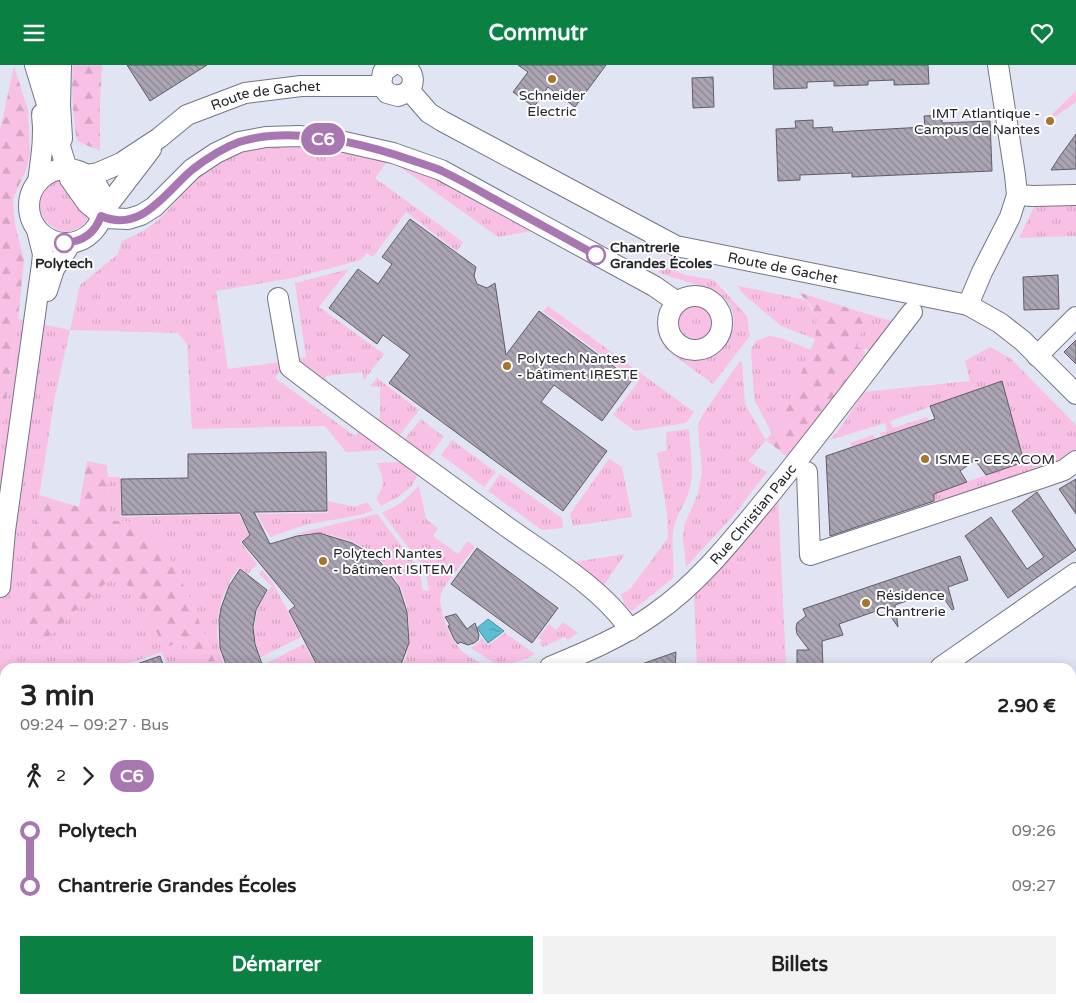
<!DOCTYPE html>
<html lang="fr">
<head>
<meta charset="utf-8">
<style>
  body { margin:0; font-family:"Varela Round",sans-serif; background:#f2f2f2; color:#222; height:100vh; display:flex; flex-direction:column; font-size:19px; white-space:nowrap }
  * { box-sizing:border-box; margin:0 }
  p { font-size:16px; color:#767676 }
  .icon { flex:none; width:28px; height:28px; fill:none; stroke:currentColor; stroke-width:2; stroke-linecap:round; stroke-linejoin:round }
  .map { position:relative; flex:1; overflow:hidden }
  .panel { position:absolute; left:0px; top:598px; width:1076px; height:341px; display:flex; flex-direction:column; background:#fff; border-radius:15px 15px 0 0; box-shadow:0 2px 12px #0003 }
  .panel>* { flex:none }
  .badge { padding:0 10px; border-radius:16px; font-size:18px; line-height:32px }
  .map>.badge { position:absolute; translate:-50% -50%; box-shadow:0 0 0 2px #fff }
  .legs { display:flex; align-items:center; gap:8px; height:55px; padding:0 20px; font-size:16px }
  .legs p { margin-inline-start:auto }
  .head { display:flex; align-items:center; justify-content:space-between; height:85px; padding:0 20px }
  h1 { font-size:28px; font-weight:700; line-height:38px }
  .action { display:flex; gap:10px; margin-top:auto; padding:10px 20px }
  .action a { flex:1; height:58px; border-radius:0px; background:#0b8043; color:#fff; font-size:20px; font-weight:700; line-height:58px; text-align:center }
  .action a+a { background:#f2f2f2; color:#222 }
  ul { padding:0 20px; list-style:none }
  li { display:flex; align-items:center; gap:18px; height:55px; font-size:19px }
  li i { display:grid; place-items:center; width:8px; height:100%; margin:0 6px; background:currentColor }
  li i::after { content:''; width:12px; height:12px; margin:-6px; border:4px solid; border-radius:50%; background:#fff }
  li p { margin-inline-start:auto }
  li:first-child i { background:linear-gradient(#0000 50%,currentColor 0) }
  li:last-child i { background:linear-gradient(currentColor 50%,#0000 0) }
  header { display:flex; justify-content:space-between; align-items:center; height:65px; padding:0 20px; background:#0b8043; color:#fff; font-size:22px; font-weight:700 }
  .map>svg:first-child { display:block }
</style>
</head>
<body>
<header><svg class="icon" aria-label="menu" viewBox="0 0 24 24"><path d="M4 6h16M4 12h16M4 18h16"/></svg>Commutr<svg class="icon" aria-label="heart" viewBox="0 0 24 24"><path d="M12 20l-8-8c-3-5 5-10 8-4 3-6 11-1 8 4z"/></svg></header>
<div class="map">
<svg width="1076" height="938" viewBox="0 0 1076 938">
  <defs>
    <pattern id="grass-tufts" width="24" height="20" patternUnits="userSpaceOnUse" patternTransform="scale(1.25)"><rect width="24" height="20" fill="#f9c0e6"/><path d="M3 7l-1-3M5 7V3M7 7l1-3M15 17l-1-3M17 17v-4M19 17l1-3" fill="none" stroke="#d5a5c5"/></pattern>
    <pattern id="forest-firs" width="22" height="20" patternUnits="userSpaceOnUse" patternTransform="scale(1.25)"><rect width="22" height="20" fill="#f9c0e6"/><path d="M5 1l3.5 6h-7zM16 11l3.5 6h-7z" fill="#d5a5c5"/></pattern>
    <pattern id="water-ripples" width="26" height="14" patternUnits="userSpaceOnUse" patternTransform="scale(1.25)"><rect width="26" height="14" fill="#5dbdd2"/><path d="M2 4q2-2 4 0t4 0M15 11q2-2 4 0t4 0" fill="none" stroke="#4d99ab"/></pattern>
    <pattern id="building-back-hatch" width="6" height="6" patternUnits="userSpaceOnUse" patternTransform="scale(1.25)"><rect width="6" height="6" fill="#aba4b2"/><path d="M-1 5l2 2M0 0l6 6M5-1l2 2" fill="none" stroke="#8b8591"/></pattern>
  </defs>
  <rect width="100%" height="100%" fill="#e1e4f3"/>
  <g fill="url(#grass-tufts)">
    <polygon points="1076,26 1076,37 1052,54 1049,52"/>
    <path d="M291,78L399,95L537,165L498,172L389,94L375,113L463,177L457,186L406,147L373,192L367,188L361,195L293,213L216,226L228,304L280,297L281,304L275,313L355,371L359,366L386,385L346,387L325,361L192,364L187,279L178,268L70,265L55,331L32,476L26,577L41,578L113,511C140,523 151,557 164,582L184,575L195,602H168L162,587L119,602H5V934H10L11,938H0V377L18,254L70,265L80,220L118,189L122,176C130,172 141,168 149,162C175,144 190,113 217,96C240,82 266,82 291,78Z"/>
    <path d="M60,113L91,149C65,197 9,133 60,113Z"/>
    <polygon points="1076,139 1076,171 1019,173 1035,140"/>
    <path d="M662,200L685,210L714,215L747,251L750,271L713,319L664,283L668,278C674,284 682,293 690,295C690,295 697,295 697,295C729,294 748,249 720,230C702,218 677,216 658,207Z"/>
    <polygon points="349,204 319,242 384,289 364,315 362,307 326,311 327,320 297,296 296,294 306,292 295,218"/>
    <polygon points="738,221 806,235 817,253 815,274 781,261 742,228"/>
    <circle cx="696" cy="257" r="19"/>
    <polygon points="548,241 694,347 686,358 635,366 613,350 638,317 543,246"/>
    <polygon points="867,249 895,257 873,286 856,282"/>
    <polygon points="769,271 781,273 811,285 781,358 772,369 754,334 751,284 756,276"/>
    <polygon points="990,282 1010,293 1076,360 1076,388 1068,396 934,442 934,428 1024,397 1002,316 890,356 893,363 927,352 930,356 882,373 880,368 887,366 885,358 830,375 841,362 864,327 970,316 965,296"/>
    <polygon points="740,296 742,297 745,339 766,375 748,396 767,407 733,451 686,502 683,473 684,461 698,428 702,407 698,361 703,349"/>
    <polygon points="377,313 419,345 396,375 370,353 380,353 380,322 370,321"/>
    <polygon points="421,354 444,372 427,394 403,376"/>
    <path d="M689,364C690,384 695,407 689,426C685,439 677,449 674,462C670,479 675,496 673,513L632,546L625,540L621,529L630,524L668,473L667,449L657,388L667,385L666,367Z"/>
    <polygon points="873,370 875,375 852,383 850,378"/>
    <polygon points="452,375 496,407 484,422 441,390"/>
    <polygon points="609,394 622,402 632,452 573,461 570,449"/>
    <path d="M406,397L420,406L412,421L398,432L381,441L376,433C386,422 383,411 377,398Z"/>
    <polygon points="500,409 562,453 563,463 542,465 488,426"/>
    <path d="M108,412H120L121,452L239,449L249,470L240,477L257,499L248,509L239,502C217,533 210,566 225,602H217C204,569 171,470 136,459C128,456 118,456 109,456Z"/>
    <path d="M419,421L426,454L438,463L433,471L458,489L468,476L475,482C470,489 442,522 441,529C437,544 450,575 462,586C468,592 479,597 488,602H402C409,588 410,573 409,557C406,496 348,460 291,470L377,449L416,500L420,509L423,525L429,526L425,504L382,448L401,438Z"/>
    <polygon points="778,431 786,602 697,602 694,531"/>
    <polygon points="328,436 355,442 367,437 373,445 364,449 305,460 270,472 257,449 328,448"/>
    <polygon points="625,489 605,519 593,519 567,498"/>
    <path d="M262,505L273,518L301,572L261,592C248,566 255,542 272,521L259,509Z"/>
    <polygon points="563,557 578,568 568,575 564,572 543,582 539,578 542,575 538,573 549,559 556,565"/>
    <polygon points="505,568 535,589 528,593 500,602 471,583 479,578 481,572 488,580"/>
    <polygon points="304,579 317,602 268,602 265,599"/>
    <polygon points="313,934 348,934 350,938 316,938"/>
    <polygon points="692,934 793,934 796,938 693,938"/>
  </g>
  <g fill="url(#forest-firs)">
    <path d="M73,0H102L100,38V86L77,76C73,51 71,26 73,0Z"/>
    <polygon points="14,1 28,45 30,89 26,105 13,134 15,160 24,195 18,254 0,377 0,66"/>
    <polygon points="798,227 867,249 857,282 864,284 866,297 790,394 766,375 781,358 815,274 817,253 810,239"/>
    <path d="M87,396L107,400L110,455C118,457 128,456 136,459C171,470 204,569 217,602H195L184,575L164,583C152,558 140,523 113,511L41,578L26,577L32,476L39,430L79,442Z"/>
    <polygon points="348,934 375,934 375,938 350,938"/>
    <polygon points="793,934 857,934 859,938 796,938"/>
    <polygon points="982,934 1040,934 1042,938 983,938"/>
  </g>
  <polygon fill="url(#water-ripples)" stroke="#4c8fa0" points="488,554 504,566 488,578 477,563"/>
  <g fill="url(#building-back-hatch)" stroke="#625c68">
    <polygon points="127,0 207,0 150,36"/>
    <polygon points="518,0 606,0 575,42 548,22 534,42 513,27 528,7"/>
    <polygon points="773,0 928,0 929,19 894,20 894,15 868,16 868,20 834,21 834,16 807,17 807,23 774,24"/>
    <polygon points="713,12 714,42 693,43 692,13"/>
    <polygon points="942,50 942,58 990,56 992,106 852,112 852,108 800,110 800,115 778,116 776,64 796,63 795,56 813,55 813,63 832,62 833,67 925,62 924,51"/>
    <polygon points="1076,69 1076,104 1051,105 1060,91"/>
    <polygon points="410,154 476,202 474,211 477,219 487,223 495,218 506,290 539,246 632,315 602,356 554,320 541,337 607,386 563,446 389,318 410,290 383,270 377,279 329,243 358,204 378,219 392,199 382,192"/>
    <polygon points="1058,210 1059,244 1024,245 1023,212"/>
    <polygon points="1076,275 1076,299 1064,287"/>
    <polygon points="1002,316 1024,397 986,410 975,395 960,406 967,417 934,429 934,436 830,471 826,391 935,354 930,341"/>
    <polygon points="326,387 327,446 254,447 270,479 297,471 319,468 352,478 373,490 381,498 399,522 407,547 409,578 400,602 318,602 289,546 295,541 242,477 250,470 240,448 122,450 121,414 188,413 188,389"/>
    <polygon points="1076,414 1076,449 1059,424"/>
    <polygon points="1037,427 1076,485 1008,533 965,471 991,452 1027,504 1044,492 1012,446"/>
    <polygon points="477,483 558,543 532,578 451,519"/>
    <polygon points="960,491 968,515 948,522 954,544 952,545 938,525 895,540 898,562 885,543 839,559 843,570 822,576 823,602 797,602 797,585 809,585 797,569 796,563 797,558 806,551 803,544"/>
    <polygon points="240,504 267,525 256,545 253,562 255,579 263,602 227,602 220,583 219,555 221,543 229,521"/>
    <polygon points="456,549 467,564 475,558 479,570 478,575 474,578 468,580 460,577 458,579 454,574 448,561 450,560 445,552"/>
    <polygon points="676,587 675,602 636,602 636,601"/>
    <polygon points="160,591 164,602 132,602 131,601"/>
  </g>
  <g fill="none" stroke-linecap="round" stroke-linejoin="round">
    <defs>
      <g id="minor">
        <polyline points="35,0 70,114 87,138 105,153 128,154 141,150 154,142 192,104 216,88 239,77 266,72 299,71 340,76 393,88 441,105 654,221 677,237"/>
        <path d="M392,0L383,7L381,19L387,28L398,31L408,27C416,17 414,6 402,0"/>
        <path id="s1" d="M409,25L429,48L442,56L676,181L968,240L1000,258L1023,276L1076,329"/>
        <circle cx="66" cy="141" r="37"/>
        <path id="s2" d="M86,110L98,108L121,98L159,73L187,50L245,28L301,21H382"/>
        <path d="M38,117C41,93 45,72 42,49"/>
        <polyline points="1017,130 1033,131 1076,130"/>
        <polyline points="102,148 151,84"/>
        <polyline points="47,226 54,204 71,178"/>
        <circle cx="695" cy="258" r="27"/>
        <path d="M278,233L290,302C360,356 432,407 503,459C544,489 603,523 630,565"/>
        <polyline points="968,240 982,207 1010,152 1017,130 1015,110 998,0"/>
        <polyline points="1037,291 1076,252"/>
        <polyline points="807,407 810,490 1041,413 1064,405 1076,396"/>
        <polyline points="0,522 5,466 42,199 43,189 37,165"/>
        <path id="s3" d="M550,602C586,587 622,572 654,549C699,518 733,474 767,433C817,372 864,309 912,247"/>
        <polyline points="941,602 1076,508"/>
        <polyline points="0,769 5,772"/>
        <polyline points="1071,799 1076,797"/>
        <polyline points="0,821 5,817"/>
        <polyline points="969,934 970,938"/>
      </g>
      <polyline id="highway" points="57,0 56,40 58,73"/>
    </defs>
    <use href="#minor" stroke="#747683" stroke-width="22"/>
    <use href="#highway" stroke="#747683" stroke-width="30"/>
    <use href="#minor" stroke="#fff" stroke-width="20"/>
    <use href="#highway" stroke="#fff" stroke-width="28"/>
  </g>
  <g fill="none" stroke-linecap="round" stroke-linejoin="round">
    <defs>
      <path id="line-1" d="M64,178C82,177 95,168 101,151C142,169 167,125 193,104C206,94 223,83 239,77C293,60 362,78 414,96C423,99 433,102 442,106C461,115 478,125 496,135C529,153 563,172 596,190"/>
    </defs>
    <use href="#line-1" stroke="#fff" stroke-width="11"/>
    <use href="#line-1" stroke="#a877b2" stroke-width="8"/>
  </g>
  <g fill="#a7752c" stroke="#fff" stroke-width="2">
    <circle cx="552" cy="14" r="5"/>
    <circle cx="1050" cy="56" r="5"/>
    <circle cx="507" cy="301" r="5"/>
    <circle cx="925" cy="394" r="5"/>
    <circle cx="323" cy="496" r="5"/>
    <circle cx="866" cy="538" r="5"/>
  </g>
  <g fill="#fff" stroke="#a877b2" stroke-width="2.5">
    <circle cx="64" cy="178" r="9"/>
    <circle cx="596" cy="190" r="9"/>
  </g>
  <g text-anchor="middle" dominant-baseline="central" stroke-width="4" stroke-linejoin="round" paint-order="stroke">
    <g font-size="14" fill="#24252a" stroke="#fff" text-anchor="start">
      <text x="552" y="30" text-anchor="middle">Schneider<tspan x="552" dy="16">Electric</tspan></text>
      <text x="1040" y="48" text-anchor="end">IMT Atlantique -<tspan x="1040" dy="16">Campus de Nantes</tspan></text>
      <text x="517" y="293">Polytech Nantes<tspan x="517" dy="16">- bâtiment IRESTE</tspan></text>
      <text x="935" y="394">ISME - CESACOM</text>
      <text x="333" y="488">Polytech Nantes<tspan x="333" dy="16">- bâtiment ISITEM</tspan></text>
      <text x="876" y="530">Résidence<tspan x="876" dy="16">Chantrerie</tspan></text>
    </g>
    <g font-size="14" fill="#24252a" stroke="#fff">
      <text stroke="none"><textPath href="#s2" startOffset="201">Route de Gachet</textPath></text>
      <text stroke="none"><textPath href="#s1" startOffset="420">Route de Gachet</textPath></text>
      <text stroke="none"><textPath href="#s3" startOffset="258">Rue Christian Pauc</textPath></text>
    </g>
    <g font-size="14" font-weight="bold" fill="#24252a" stroke="#fff" text-anchor="start">
      <text x="610" y="182">Chantrerie<tspan x="610" dy="16">Grandes Écoles</tspan></text>
      <text x="64" y="198" text-anchor="middle">Polytech</text>
    </g>
  </g>
</svg>
<b class="badge" style="left:323px;top:74px;background:#a877b2;color:#fff">C6</b>
<section class="panel">
<div class="head"><div><h1>3 min</h1><p>09:24 – 09:27 · Bus</p></div><b>2.90 €</b></div>
<div class="legs"><svg class="icon" aria-label="walk" viewBox="0 0 24 24"><circle cx="13" cy="4" r="2"/><path d="M13 8l-2 6 4 7M11 14l-3 7M7 12l3-4h3l4 4"/></svg>2<svg class="icon" aria-label="forward" viewBox="0 0 24 24"><path d="M9 5l7 7-7 7"/></svg><b class="badge" style="background:#a877b2;color:#fff">C6</b></div>
<ul>
<li><i style="color:#a877b2"></i><b>Polytech</b><p>09:26</p></li>
<li><i style="color:#a877b2"></i><b>Chantrerie Grandes Écoles</b><p>09:27</p></li>
</ul>
<div class="action"><a>Démarrer</a><a>Billets</a></div>
</section>
</div>
</body>
</html>
